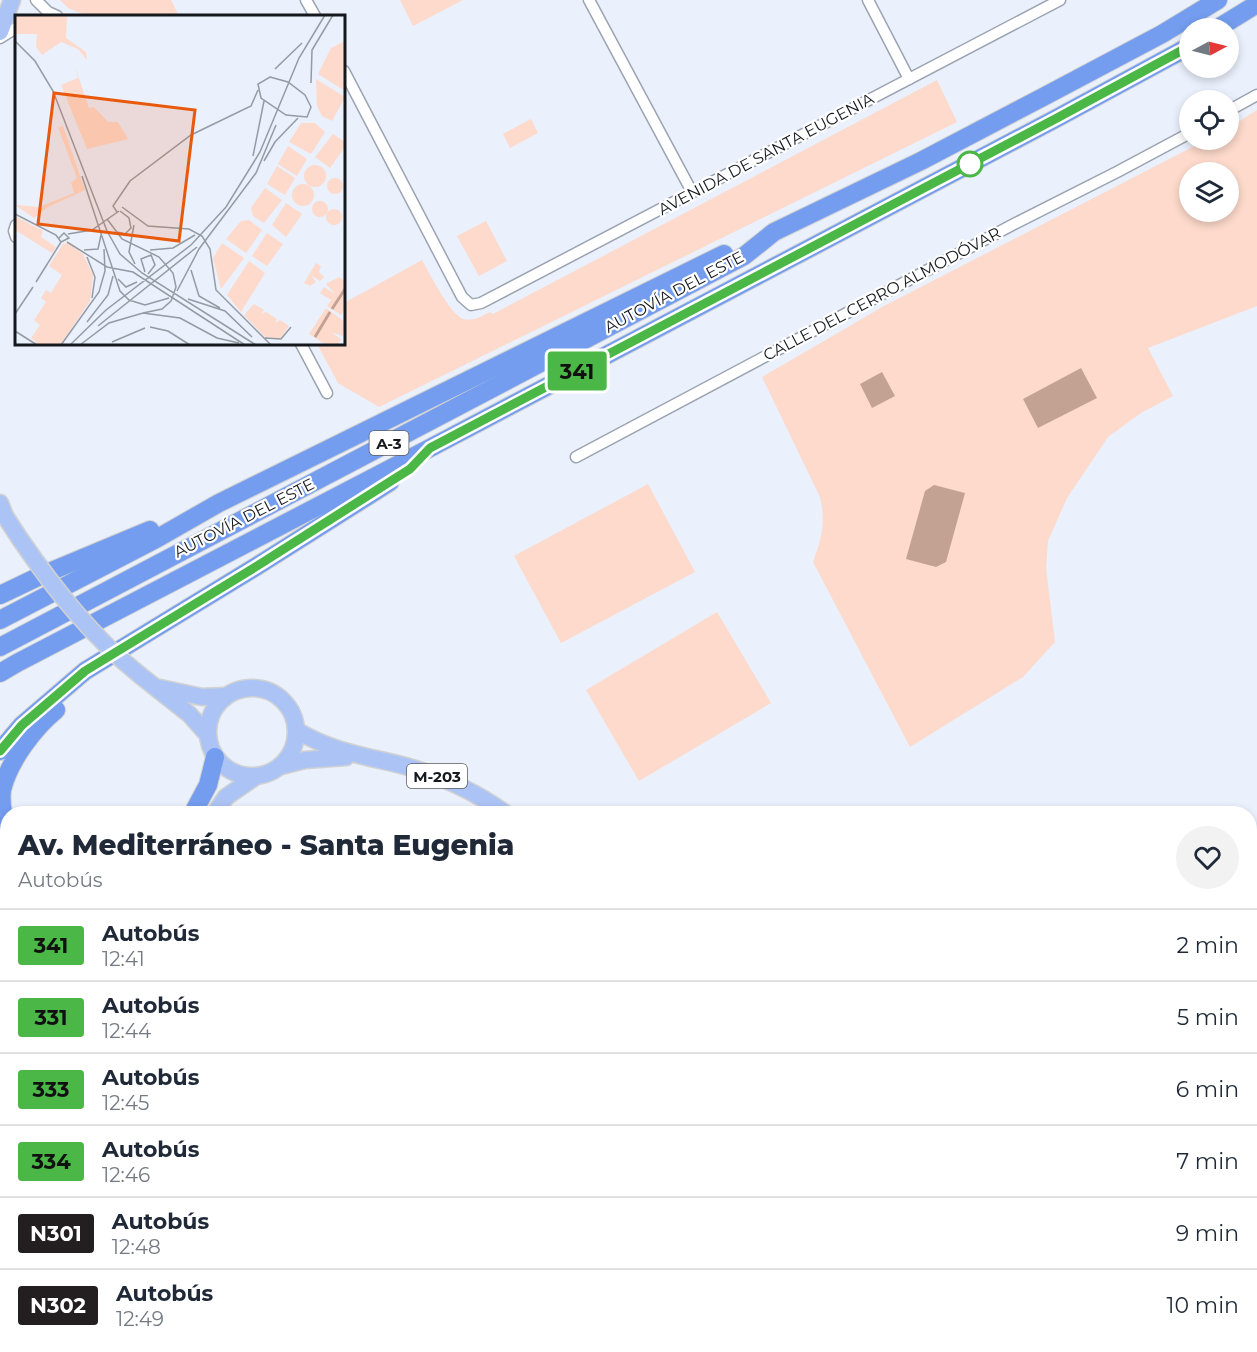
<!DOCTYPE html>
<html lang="es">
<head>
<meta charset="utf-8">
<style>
  body { margin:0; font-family:Montserrat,sans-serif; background:#f2f2f3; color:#1f2937; height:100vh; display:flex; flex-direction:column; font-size:22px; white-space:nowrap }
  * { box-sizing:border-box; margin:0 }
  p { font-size:20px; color:#747a83 }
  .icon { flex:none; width:33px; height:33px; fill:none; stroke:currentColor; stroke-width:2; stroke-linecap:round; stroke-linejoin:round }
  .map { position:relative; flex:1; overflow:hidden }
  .drawer { position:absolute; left:0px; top:806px; width:1257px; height:548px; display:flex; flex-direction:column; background:#fff; border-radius:24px 24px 0 0; box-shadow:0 3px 9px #0003 }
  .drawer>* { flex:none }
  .badge { padding:0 12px; border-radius:4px; font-size:21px; line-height:39px }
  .needle { width:39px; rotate:83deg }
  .tools { position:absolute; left:1179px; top:18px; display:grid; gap:12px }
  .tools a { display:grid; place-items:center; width:60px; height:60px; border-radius:50%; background:#fff; box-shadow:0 3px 9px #0003; font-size:30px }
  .map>.badge { position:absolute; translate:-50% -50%; box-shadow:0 0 0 3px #fff }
  .round { display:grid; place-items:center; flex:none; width:63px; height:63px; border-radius:32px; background:#f2f2f3 }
  .overview { display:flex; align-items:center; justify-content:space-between; height:102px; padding:0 18px }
  h1 { font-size:28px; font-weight:800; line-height:45px }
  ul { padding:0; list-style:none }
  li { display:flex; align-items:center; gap:18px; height:72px; padding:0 18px; border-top:2px solid #e0e1e3 }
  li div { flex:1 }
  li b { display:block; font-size:22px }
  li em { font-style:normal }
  li .badge { min-width:66px; font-weight:700; text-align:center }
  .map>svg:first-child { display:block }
</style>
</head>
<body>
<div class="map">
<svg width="1257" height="1352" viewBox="0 0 1257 1352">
  <rect width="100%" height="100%" fill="#eaf0fc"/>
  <polygon fill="#d8e3f9" points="1257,1012 1257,1352 1045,1352 1041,1346 1250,1346 1250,1022"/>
  <g fill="#fddacb" fill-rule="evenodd">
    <polygon points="60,0 171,0 179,16 88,16 68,8"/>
    <polygon points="400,0 463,0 413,26"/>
    <path d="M937,80L957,122L379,407L338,383L317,344H344V303L422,260C430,274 449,313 463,319C473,322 482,316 490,312L493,314Z"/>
    <path d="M1257,110V306L1148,348L1173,396L1141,413L1108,437L1067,498L1048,541L1046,568L1055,642L1023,677L910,747L813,562C822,536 826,524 820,497L762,377L884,306L1206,140H1228L1229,128ZM1190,172H1228V212H1190Z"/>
    <polygon points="531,119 538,133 510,148 503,134"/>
    <polygon points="486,221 507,261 479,276 457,236"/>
    <polygon points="648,484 695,572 561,643 514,556"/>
    <polygon points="717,612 771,703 639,781 586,690"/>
  </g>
  <g fill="#c3a294">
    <polygon points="1081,368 1097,398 1038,428 1023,399"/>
    <polygon points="882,372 895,396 872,408 860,384"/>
    <polygon points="934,485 965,493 946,562 936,567 906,559 925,491"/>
  </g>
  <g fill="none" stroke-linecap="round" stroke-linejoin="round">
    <defs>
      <g id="minor">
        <polyline points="36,0 48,12 57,16"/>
        <polyline points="306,0 315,16"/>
        <polyline points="589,0 692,192"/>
        <polyline points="868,0 909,79"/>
        <polyline points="0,38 16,28"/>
        <polyline points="344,71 462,297 471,305 481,303 1060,0"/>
        <polyline points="1228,111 1257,95"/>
        <polyline points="16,225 14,231 16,237"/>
        <polyline points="301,344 327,393"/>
        <polyline points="576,457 1016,223 1117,172 1190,133"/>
        <polyline points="143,1346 145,1352"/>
      </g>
      <polyline id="secondary" points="0,904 8,905"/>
      <g id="primary">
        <polyline points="0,32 12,0"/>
        <polyline points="0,503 5,516 20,539"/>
        <polyline points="141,676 189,714 207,734"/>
        <circle cx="252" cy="732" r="44"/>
        <polyline points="160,688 202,697 226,696"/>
        <path d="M296,730C332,752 366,756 405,766C442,776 474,791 505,813"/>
        <polyline points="281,766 305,760 346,757"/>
        <polyline points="215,813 226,797 255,777"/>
        <polyline points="122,1346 123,1352"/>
        <polyline points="1020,1346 1025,1352"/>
      </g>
      <g id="motorway">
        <polyline points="1218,28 1257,4"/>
        <polyline points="0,595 42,575 150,530"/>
        <polyline points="0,620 156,539 219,503 724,254"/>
        <polyline points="0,647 744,256 774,232 921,161 1045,96 1162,34 1218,0"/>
        <polyline points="0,673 17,663 430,448 1057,118 1190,46"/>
        <polyline points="0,751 22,725 85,671 257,566 390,482"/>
        <polyline points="193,813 208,785 215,757"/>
        <path d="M8,836C4,821 0,805 2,790C9,761 34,728 56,710"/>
      </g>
    </defs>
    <use href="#minor" stroke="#9ca3b1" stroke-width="13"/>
    <use href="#secondary" stroke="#9ca3b1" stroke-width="16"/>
    <use href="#primary" stroke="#d0d1d2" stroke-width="19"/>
    <use href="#motorway" stroke="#d0d1d2" stroke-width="20"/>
    <use href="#minor" stroke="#fff" stroke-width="10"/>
    <use href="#secondary" stroke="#fff" stroke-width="14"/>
    <use href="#primary" stroke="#acc4f5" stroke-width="16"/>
    <use href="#motorway" stroke="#749def" stroke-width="18"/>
    <defs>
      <path id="primary-bridge" d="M20,539C55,590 93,638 141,676"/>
    </defs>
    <use href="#primary-bridge" stroke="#d0d1d2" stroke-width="19" stroke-linecap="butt"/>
    <use href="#primary-bridge" stroke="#acc4f5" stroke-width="16"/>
  </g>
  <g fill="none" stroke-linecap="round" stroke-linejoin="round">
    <defs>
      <polyline id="line" points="0,751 22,725 85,671 257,566 391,481 410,469 430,448 1057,118 1190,46"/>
    </defs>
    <use href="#line" stroke="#fff" stroke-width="14"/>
    <use href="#line" stroke="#4ab747" stroke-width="9"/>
  </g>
  <circle fill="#fff" stroke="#4ab747" stroke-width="3" cx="970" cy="164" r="12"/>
  <g text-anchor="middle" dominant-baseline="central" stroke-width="4.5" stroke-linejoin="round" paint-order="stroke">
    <g fill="#fff" stroke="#5b5d61" stroke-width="1.5">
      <rect x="369.5" y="431" width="39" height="24" rx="4.5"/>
      <rect x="407" y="764" width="60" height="24" rx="4.5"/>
    </g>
    <g font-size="15" font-weight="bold" fill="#15181d">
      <text x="389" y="443">A-3</text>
      <text x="437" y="776">M-203</text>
    </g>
    <g font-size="16" fill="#15181d" stroke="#fff">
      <text transform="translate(766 154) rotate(-28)">AVENIDA DE SANTA EUGENIA</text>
      <text transform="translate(674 292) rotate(-28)">AUTOVÍA DEL ESTE</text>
      <text transform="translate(882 294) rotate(-28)">CALLE DEL CERRO ALMODÓVAR</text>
      <text transform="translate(244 518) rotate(-27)">AUTOVÍA DEL ESTE</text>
    </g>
  </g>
  <g transform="translate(15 15)">
    <rect width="330" height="330" fill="#eaf0fc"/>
    <path d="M0,0H52L51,23L71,37L72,45L63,34L46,27L27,40L21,32L22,19H0ZM330,26V76L303,59L316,33ZM60,51L74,93L79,92L93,107H103L113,124L72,134L46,70L63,63ZM301,64L330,82L317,106L307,101L302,91ZM286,108H300L310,117L296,139L274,127ZM48,111L70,175L33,192L19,203L0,190L24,192L59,178L56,168L62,163L43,112ZM318,119L330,127V132L315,153L300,142ZM273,131L292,144L282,161L263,149ZM289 161a11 11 0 1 1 22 0a11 11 0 1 1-22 0ZM262,151L280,163L270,180L252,169ZM312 171a8 8 0 1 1 16 0a8 8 0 1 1-16 0ZM277 180a11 11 0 1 1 22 0a11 11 0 1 1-22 0ZM250,173L267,185L249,208L238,201L236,193ZM297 194a8 8 0 1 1 16 0a8 8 0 1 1-16 0ZM271,188L287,199L271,222L257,210ZM311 202a8 8 0 1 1 16 0a8 8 0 1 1-16 0ZM0,201L28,216L26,222L41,232L37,238L0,215ZM234,205L247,215L231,238L211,224L226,206ZM252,218L268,229L252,251L237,241ZM53,228L68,239L78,260L75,286L45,330H24L16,323L25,310L19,305L31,287L26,283L31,275L36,278L47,260L34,251L48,229ZM207,228L229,243L206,274L198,243ZM234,246L250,258L226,297L212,280ZM301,248L306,251L304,257L309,262L305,266L296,260L301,267L295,271L289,268ZM324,262L330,266V294L326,300L312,291L316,285L305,278L309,272L320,279L311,269ZM239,289L249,295L246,299L251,297L262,304L260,308L265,305L274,311L265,324L250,322L229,300ZM311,293L330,307L328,321L316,317L326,324L323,330H311L294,319Z" fill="#fddacb"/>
    <path fill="none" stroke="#c3a294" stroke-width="3" d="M317,294L330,274M300,322L315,297"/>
    <path fill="none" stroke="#959aa3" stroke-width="1.5" d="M0,26L20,46L38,76L92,216L105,239L127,258L241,330M260,54L287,28M255,62L273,67L290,80L296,92L292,102L271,100L246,83L243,69ZM296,68L297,35L318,0M238,141L249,86M249,146L260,127L283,103M67,161L105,276L114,285L130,290L154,283M107,192L133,211L174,214L187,221L195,234L201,275L256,330M102,197L98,191L115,166L176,120L236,91L243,75M0,199L41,220L46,227L54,223L49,218L44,223M92,204L107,224L144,242L158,258L161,272L156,286L147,294L128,298M119,210L114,237L120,249M102,217L110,219L116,213L114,203L105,196M53,219L77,215L104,196M52,227L92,252L118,257L230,330M69,235L83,234L86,220M135,235L158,233L180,220M72,242L80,262L77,283M176,255L184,281L205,293M130,257L126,244L136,240L140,250L133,259M103,264L111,272L122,267M21,267L46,227M162,276L184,234L241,158L261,110M173,284L210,296L237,322M0,299L18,272M72,307L93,280L98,261M83,311L182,232M135,312L153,316L175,330M0,316L22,330M250,323L266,324L276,312M97,327L130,313M46,330L84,277L90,256L89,234M55,330L91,295L176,230L211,192L245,137L284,43L310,0M65,330L94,308L128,298L165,303L202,323L224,328"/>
    <path fill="#e8590c" fill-opacity="0.15" stroke="#e8590c" stroke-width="3" d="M39,78L180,95L164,226L23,209Z"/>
    <rect width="330" height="330" fill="none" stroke="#15181d" stroke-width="3"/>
  </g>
</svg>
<div class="tools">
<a><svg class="needle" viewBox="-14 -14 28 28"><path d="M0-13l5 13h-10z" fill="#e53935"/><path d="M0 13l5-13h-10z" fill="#747a83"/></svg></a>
<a><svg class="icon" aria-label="locate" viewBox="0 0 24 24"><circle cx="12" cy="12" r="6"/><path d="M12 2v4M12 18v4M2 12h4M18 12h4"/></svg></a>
<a><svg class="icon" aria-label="layers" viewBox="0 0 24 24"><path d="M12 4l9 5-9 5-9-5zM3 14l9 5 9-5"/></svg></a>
</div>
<b class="badge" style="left:577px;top:371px;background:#4ab747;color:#111">341</b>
<section class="drawer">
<div class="overview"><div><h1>Av. Mediterráneo - Santa Eugenia</h1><p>Autobús</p></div><a class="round"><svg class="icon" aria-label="heart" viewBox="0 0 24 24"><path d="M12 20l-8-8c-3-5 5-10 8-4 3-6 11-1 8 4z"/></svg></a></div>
<ul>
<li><span class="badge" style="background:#4ab747;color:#111">341</span><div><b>Autobús</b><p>12:41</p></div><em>2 min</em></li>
<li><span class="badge" style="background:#4ab747;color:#111">331</span><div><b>Autobús</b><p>12:44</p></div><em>5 min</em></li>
<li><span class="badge" style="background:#4ab747;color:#111">333</span><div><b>Autobús</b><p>12:45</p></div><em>6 min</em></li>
<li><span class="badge" style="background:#4ab747;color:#111">334</span><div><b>Autobús</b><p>12:46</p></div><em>7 min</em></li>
<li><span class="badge" style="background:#231f20;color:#fff">N301</span><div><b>Autobús</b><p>12:48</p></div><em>9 min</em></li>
<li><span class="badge" style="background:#231f20;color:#fff">N302</span><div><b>Autobús</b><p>12:49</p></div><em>10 min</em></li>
</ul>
</section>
</div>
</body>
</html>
